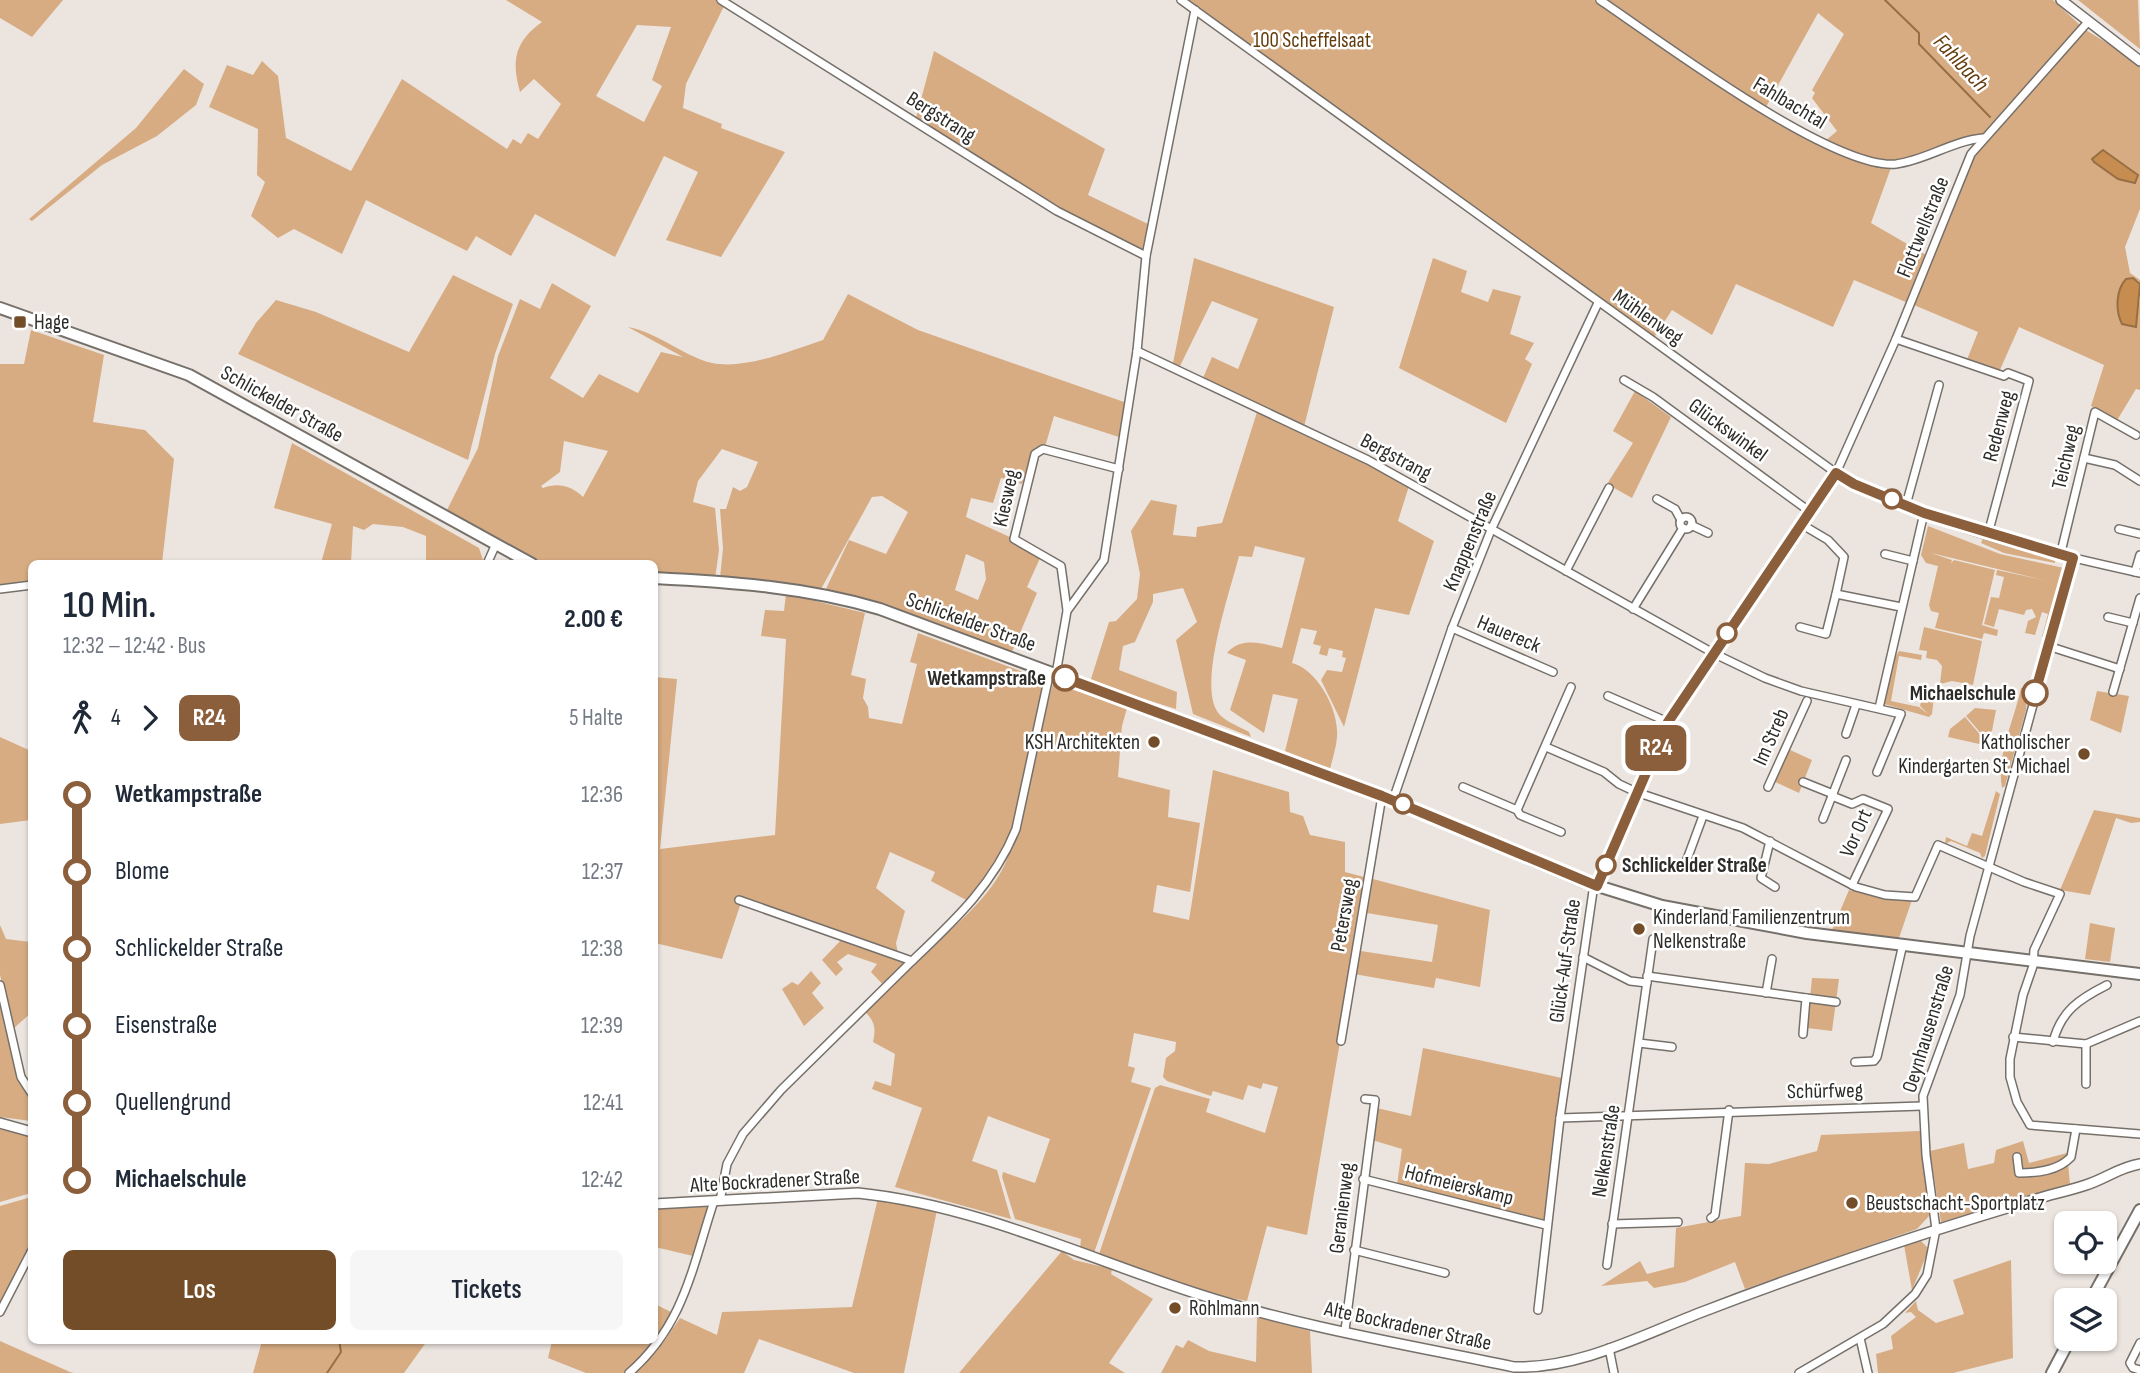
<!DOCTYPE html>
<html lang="de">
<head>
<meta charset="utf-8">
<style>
  body { margin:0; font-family:"Sofia Sans Condensed",sans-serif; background:#f6f6f7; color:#1f2937; height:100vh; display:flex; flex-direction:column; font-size:26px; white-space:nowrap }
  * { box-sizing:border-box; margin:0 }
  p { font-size:23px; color:#747a83 }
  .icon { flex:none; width:38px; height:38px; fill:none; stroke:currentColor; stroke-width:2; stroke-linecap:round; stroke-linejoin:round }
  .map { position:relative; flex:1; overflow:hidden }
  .panel { position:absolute; left:28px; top:560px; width:630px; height:784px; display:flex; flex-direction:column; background:#fff; border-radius:10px; box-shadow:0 2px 5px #0004 }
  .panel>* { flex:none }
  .badge { padding:0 14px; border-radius:10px; font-size:24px; line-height:46px }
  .buttons { position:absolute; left:2054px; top:1211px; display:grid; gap:14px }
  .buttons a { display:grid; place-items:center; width:63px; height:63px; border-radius:10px; background:#fff; box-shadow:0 2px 5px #0004; font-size:35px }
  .map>.badge { position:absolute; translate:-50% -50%; box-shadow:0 0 0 4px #fff }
  .legs { display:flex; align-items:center; gap:10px; height:77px; padding:0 35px; font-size:23px }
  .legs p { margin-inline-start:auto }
  .overview { display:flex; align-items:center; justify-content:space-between; height:119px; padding:0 35px }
  h1 { font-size:38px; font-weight:600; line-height:52px }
  .cta { display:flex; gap:14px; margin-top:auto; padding:14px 35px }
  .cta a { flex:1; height:80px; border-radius:10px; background:#724d28; color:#fff; font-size:28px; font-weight:600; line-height:80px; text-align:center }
  .cta a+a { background:#f6f6f7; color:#1f2937 }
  ul { padding:0 35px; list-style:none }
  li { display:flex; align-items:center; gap:24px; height:77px; font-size:26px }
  li i { display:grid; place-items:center; width:10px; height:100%; margin:0 9px; background:currentColor }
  li i::after { content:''; width:18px; height:18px; margin:-9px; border:5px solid; border-radius:50%; background:#fff }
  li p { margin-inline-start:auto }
  li:first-child i { background:linear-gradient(#0000 50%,currentColor 0) }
  li:last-child i { background:linear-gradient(currentColor 50%,#0000 0) }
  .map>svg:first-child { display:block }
</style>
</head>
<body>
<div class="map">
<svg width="2140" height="1373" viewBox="0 0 2140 1373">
  <rect width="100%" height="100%" fill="#ece5df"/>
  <g fill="#d7ac83" fill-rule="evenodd">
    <polygon points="0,0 63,0 32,37 0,18"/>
    <path d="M506,0H718L725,4L686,84L683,108L722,124L721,128L785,152L721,257L666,240L698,172L664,156L615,257L535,214L511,256L476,236L467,251L366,200L342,254L294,229L278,238L251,216L265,182L257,175L258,129L209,107L227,65L253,75L262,61L278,76L286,138L351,171L402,79L507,149L513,139L521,144L528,133L538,139L561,104L534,79L520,92C511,61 515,41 542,22ZM637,25L671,27L652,80L662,86L644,122L596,96Z"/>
    <polygon points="1189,0 1594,0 1811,140 1892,165 1871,223 1928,256 1908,303 1854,280 1833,327 1736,284 1712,335 1672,310 1653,339"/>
    <path d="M1605,0H2053L2081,26L1983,136C1944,140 1910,167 1870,160C1855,158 1838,148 1824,142L1837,131L1812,98L1815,93L1812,90L1844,34L1818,13L1766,107Z"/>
    <polygon points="2078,0 2138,0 2140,49"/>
    <polygon points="2084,29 2140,63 2140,209 2125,247 2130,273 2140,280 2140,284 2138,280 2118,294 2119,318 2136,324 2140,298 2140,390 2136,389 2116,422 2091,406 2104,365 2019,327 1999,372 1966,362 1978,332 1914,305 1976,152"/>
    <polygon points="934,51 1105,149 1088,195 1148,224 1142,251 1056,206 916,118"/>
    <polygon points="184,69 204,84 196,105 157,136 102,165 32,221 29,219 136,128"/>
    <polygon points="1194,258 1334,307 1304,427 1203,378 1212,357 1238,369 1258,319 1212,301 1180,366 1173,363"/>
    <polygon points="1433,258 1467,271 1461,292 1488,302 1493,289 1521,296 1510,334 1534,343 1525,359 1532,364 1506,423 1399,368"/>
    <polygon points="453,275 513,304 495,354 468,460 238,354 256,323 276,300 316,312 409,352"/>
    <path d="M552,283L591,306L550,378L583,398L599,374L638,393L661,352L683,357L628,327C659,333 687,358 712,363C746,370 792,350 823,340L848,294L918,330L1127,403L1122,438L1054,416L1045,447L1032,452L1022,484L1001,478L993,503L971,498L966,517L1012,538L1041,556L1027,587L1037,593L1012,652L883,606L825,591L849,540L886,554L908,512L882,496L872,497L821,589L720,578L723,548L720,509H726L733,487L740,491L747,487L758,462L722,449L698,481L693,502L715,508L719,550L715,579L655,576L654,564L541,563L445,514L478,448L498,356L520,299L540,309ZM564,441L608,451L583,497C572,486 558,482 543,488L541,486L560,472ZM966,554L984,562L986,579L978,600L955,590Z"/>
    <polygon points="31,330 104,355 93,422 145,430 174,459 162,563 32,564 31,583 0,587 0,364 24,364"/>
    <polygon points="1635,391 1671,417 1632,498 1607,484 1633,443 1613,431"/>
    <path d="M1257,412L1367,462L1409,486L1398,521L1434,541L1409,615L1375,608L1344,727L1321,680L1327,670L1342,672L1346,658L1342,657L1343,651L1329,648L1327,656L1319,654L1321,646L1313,644L1317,631L1301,628L1292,663C1316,669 1336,705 1337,730C1338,742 1333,757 1330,769L1285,751L1298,699L1273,694L1264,733L1230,710L1246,660L1227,653C1241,636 1264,644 1282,648L1305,558L1255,546L1252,557L1239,556C1231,589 1195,690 1220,715C1227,722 1240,727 1249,732L1251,737L1193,714L1176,640L1197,622L1183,588L1153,594V602L1135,642L1123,646L1119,670L1177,692L1176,709L1090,682L1109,622L1116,621L1137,599L1140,574L1131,531L1151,500L1177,505L1173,535L1196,537L1197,527L1222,523Z"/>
    <polygon points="292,443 479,548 484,563 426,563 426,536 403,527 373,524 364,530 353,526 351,563 321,563 332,524 274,508"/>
    <polygon points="1928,526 2000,554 2064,568 2045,637 2042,637 2048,614 2042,612 2035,635 2025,633 2028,621 2036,617 2032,609 2026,610 2024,615 1999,609 1994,627 1984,624 1991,597 1999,598 2004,577 1996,575 1997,570 2048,581 1931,553 1952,560 1951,563 1954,560 1995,570 1982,625 1998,630 1997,636 1984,633 1982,639 1935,628 1939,613 1931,611 1929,605 1938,566 1926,563 1921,555"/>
    <polygon points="1984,536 2055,560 2055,563 2004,553 1981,543"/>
    <polygon points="786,594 865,613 851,675 866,679 863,698 868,707 869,718 902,724 917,664 910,662 918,633 1045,680 1015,828 1006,852 968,901 931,881 935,872 890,852 876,888 905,911 896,943 898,953 742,900 722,959 655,943 654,677 677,679 660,849 775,835 786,639 761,636 765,610 784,611"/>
    <polygon points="1924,627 1982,641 1973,685 1952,681 1940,684 1942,666 1937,660 1926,658 1927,651 1919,650"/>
    <polygon points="1899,651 1922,655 1921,660 1899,656 1891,701 1919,707 1928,714 1920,706 1921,702 1928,703 1931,688 1935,688 1932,714 1929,717 1884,704 1894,659"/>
    <path d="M1053,683L1127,708L1122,726L1118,777L1170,790L1168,817L1200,823L1190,892L1157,885L1153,912L1189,920L1213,770L1289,792L1290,812L1303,816L1310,835L1345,842V872L1368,878L1307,1235L1267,1226L1247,1301L1201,1292L1099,1254L1155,1088L1160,1085L1210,1099L1206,1112L1265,1133L1278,1087L1263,1083L1261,1089L1248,1085L1243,1100L1213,1091L1211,1096L1167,1081L1163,1077L1166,1058L1175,1051L1176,1042L1134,1033L1128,1066L1135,1068L1131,1082L1151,1088L1094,1253L1080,1248L1081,1239L1015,1219L1002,1177L1003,1172L1035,1183L1050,1139L988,1116L972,1161L997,1170L1011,1219L895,1187L922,1108L872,1089L875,1081L891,1086L895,1054L873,1042C876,1028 875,1021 864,1011L887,989L871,972L877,964L848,954L837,962L843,969L836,976L822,960L843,938L904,960L909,966C942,936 985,906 1005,864C1028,815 1034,755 1045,702H1048Z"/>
    <path d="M2021,688H2028L2026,710L2005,786L2002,788C1996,755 2014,721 2021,688Z"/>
    <polygon points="2097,691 2129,696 2121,733 2090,720"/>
    <polygon points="1975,708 1996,710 1992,731 1984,737 1966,716"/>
    <polygon points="1965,717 1983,738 1984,745 1948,737 1950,729"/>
    <polygon points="0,737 31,751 31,820 0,824"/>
    <polygon points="1788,749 1812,760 1799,793 1773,781"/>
    <polygon points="1996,791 2000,794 1985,856 1982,858 1980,853 1951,841 1945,844 1946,837 1967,846 1972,833 1982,836"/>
    <polygon points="2094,810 2140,818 2140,822 2131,823 2116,818 2090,895 2060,890"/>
    <polygon points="1373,879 1490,910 1480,987 1436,978 1434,988 1354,974 1361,951 1432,962 1438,925 1367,913"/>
    <polygon points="1849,890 1884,899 1912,900 1899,938 1832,930"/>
    <polygon points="2090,923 2115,928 2110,962 2085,959"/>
    <polygon points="0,925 6,939 31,942 31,1013 14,1028 0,975"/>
    <polygon points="811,971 821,983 812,993 824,1008 804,1026 782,989 792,982 798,985"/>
    <polygon points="1812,978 1839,979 1832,1031 1807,1028"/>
    <polygon points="0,997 19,1078 31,1098 31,1121 0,1117"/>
    <polygon points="1423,1048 1562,1078 1544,1221 1397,1185 1402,1149 1372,1140 1377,1108 1411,1116"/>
    <polygon points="0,1126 32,1135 31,1193 0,1202"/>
    <polygon points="1920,1131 1929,1216 1917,1229 1745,1289 1735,1262 1685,1282 1654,1288 1647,1281 1601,1286 1640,1261 1647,1274 1674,1267 1676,1228 1741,1216 1745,1163 1769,1164 1817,1151 1821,1135"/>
    <polygon points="2023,1141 2029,1163 2067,1153 2070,1184 1941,1222 1930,1151 1964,1143 1968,1169 1994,1163 1996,1150"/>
    <polygon points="31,1197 31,1242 0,1304 0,1206"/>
    <polygon points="878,1198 937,1210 904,1373 854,1373 759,1339 744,1373 632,1373 663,1343 680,1318 717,1335 722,1312 852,1307"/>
    <polygon points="709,1207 693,1256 655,1247 655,1208"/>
    <polygon points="1920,1240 1928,1248 1927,1254 1912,1290 1904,1245"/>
    <polygon points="1062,1251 1074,1260 1112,1269 1111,1274 1153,1299 1109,1363 1125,1373 959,1373"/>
    <polygon points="2011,1260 2013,1358 1953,1373 1878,1373 1876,1354 1893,1349 1891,1336 1916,1317 1911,1312 1905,1313 1916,1301 1918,1310 1936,1323 1964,1314 1953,1280"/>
    <polygon points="655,1304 675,1314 645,1356 625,1373 586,1373 548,1358 552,1341 654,1340"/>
    <polygon points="1257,1317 1310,1331 1312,1373 1161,1373 1176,1345 1183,1348 1188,1340 1209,1351 1256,1362"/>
    <polygon points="0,1341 70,1372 74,1373 0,1373"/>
    <polygon points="262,1341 262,1340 427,1341 404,1373 253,1373"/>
  </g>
  <g fill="#c68c50" stroke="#986f44" stroke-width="2">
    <polygon points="2103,150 2138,175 2135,183 2118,179 2094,162 2092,159"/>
    <path d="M2133,278L2140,284L2136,327L2122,324C2115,310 2116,290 2126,279Z"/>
  </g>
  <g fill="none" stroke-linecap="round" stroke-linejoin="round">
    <g stroke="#986f44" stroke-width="2">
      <polyline points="1885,0 1919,33 1919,44 1990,117"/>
      <polyline points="327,1373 341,1352 339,1340"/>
    </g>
    <defs>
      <g id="minor">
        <polyline points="721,0 1057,211 1146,256 1137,351 1104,560 1067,611 1056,674"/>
        <path d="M1181,0L1843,478C1934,527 2040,551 2140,573"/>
        <path d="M1600,0C1658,39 1832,170 1896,164C1926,160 1952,141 1983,138"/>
        <polyline points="1146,256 1195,10"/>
        <polyline points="1896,339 2004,376 2008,373 2029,381 1988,534"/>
        <polyline points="1137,351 1368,460 1715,654 1765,678 1801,691 1901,714 1877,772"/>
        <polyline points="1624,380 1653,397 1809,511"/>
        <polyline points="2084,458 2115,465 2140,481"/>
        <polyline points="1657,499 1675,509 1681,520"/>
        <polyline points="1906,505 1939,385"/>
        <circle cx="1686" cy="523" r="6"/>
        <polyline points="1801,524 1828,540 1844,557 1836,594"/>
        <polyline points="1691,525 1708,533"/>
        <polyline points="2119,529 2140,534"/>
        <polyline points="1885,554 1913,561"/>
        <polyline points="2060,556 2095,412 2136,435"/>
        <polyline points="487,564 495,546"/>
        <polyline points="1566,571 1609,488"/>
        <polyline points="2135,572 2140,555"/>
        <polyline points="0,589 32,585"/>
        <polyline points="1633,609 1683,528"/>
        <polyline points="1067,610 1061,566 1014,539 1035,454 1043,449 1119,469"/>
        <polyline points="2108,617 2133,623"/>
        <polyline points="1800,627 1826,634 1836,594 1901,607"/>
        <polyline points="1452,628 1553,672"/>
        <polyline points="2048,646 2120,669"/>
        <polyline points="2113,692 2140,598"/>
        <polyline points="1608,696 1668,722"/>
        <polyline points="1879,708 1924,513"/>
        <polyline points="1846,734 1856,705"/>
        <polyline points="1546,747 1604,772 1619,784 1636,792 1743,828 1856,887 1885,895 1915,897 1938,845 2024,882 2060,894 2034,950 2033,966 2023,995 2010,1059 2010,1077 2017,1102 2030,1125 2140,1134"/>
        <polyline points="1846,760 1832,796 1852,804 1863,799 1888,809 1852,885"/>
        <polyline points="1803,782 1833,794"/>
        <polyline points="1463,787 1517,810"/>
        <polyline points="1768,787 1807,701"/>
        <polyline points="1393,800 1452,628 1491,530 1598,303"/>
        <polyline points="1823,819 1832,796"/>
        <polyline points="1561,832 1520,815 1517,810 1571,687"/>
        <polyline points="1770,841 1761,878 1775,887"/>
        <polyline points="1686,862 1703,816"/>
        <path d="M739,900L912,961C954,921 994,884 1016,829L1050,671"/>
        <polyline points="1583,957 1630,981 1647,983"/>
        <polyline points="1647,976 1806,998 1803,1034"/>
        <polyline points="0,985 21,1077 32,1094"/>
        <polyline points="1766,993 1772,959"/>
        <polyline points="1806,998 1836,1002"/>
        <polyline points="2013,1037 2086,1044 2140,1021"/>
        <polyline points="1341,1041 1382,796"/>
        <path d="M2053,1042C2061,1011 2079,999 2107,985"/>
        <polyline points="1639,1043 1672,1047"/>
        <polyline points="2086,1044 2086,1084"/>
        <polyline points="1855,1062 1874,1061 1877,1057 1903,944"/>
        <polyline points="1560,1118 1922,1106"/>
        <path d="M2017,1157L2019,1173C2037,1173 2058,1171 2071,1157L2076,1129"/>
        <polyline points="1363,1179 1546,1225"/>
        <polyline points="720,1201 727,1164 743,1134 781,1090 912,961"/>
        <polyline points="1711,1218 1715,1215 1729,1110"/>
        <polyline points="1612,1224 1678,1222"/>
        <polyline points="1354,1250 1445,1273"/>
        <polyline points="1607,1265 1653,939"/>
        <polyline points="1538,1310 1560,1118 1593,891 1668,722 1836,473 1896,339 1971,154 2087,23"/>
        <polyline points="0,1312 32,1250"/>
        <polyline points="1345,1330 1375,1100 1365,1099"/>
        <polyline points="1860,1338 1868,1373"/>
        <polyline points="2140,1343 2130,1363 2133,1368 2140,1370"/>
        <polyline points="1609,1348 1614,1373"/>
        <path d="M629,1373C684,1325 692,1268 714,1201"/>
        <polyline points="1799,1373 1883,1324 1915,1294 1927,1275 1936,1229 1926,1155 1923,1096 1960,995 1970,936 2073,558"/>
      </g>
      <g id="tertiary">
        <polyline points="2061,0 2140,61"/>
        <polyline points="0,1123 32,1132"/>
        <path d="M654,1204L858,1193C976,1205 1086,1258 1198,1294C1300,1327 1409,1345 1514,1367C1579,1369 1642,1335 1702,1312C1816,1268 1932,1230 2050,1195C2062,1192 2074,1189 2086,1185C2105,1179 2120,1167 2140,1164"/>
      </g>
      <g id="secondary">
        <polyline points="0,308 189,375 532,564"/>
        <path d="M654,578C732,582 806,587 880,609L1382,796L1585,882L1662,906L1807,933L2140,974"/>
        <polyline points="2091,1300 2140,1210"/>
        <polyline points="2052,1373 2070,1339"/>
      </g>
    </defs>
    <use href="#minor" stroke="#76706a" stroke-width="10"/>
    <use href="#tertiary" stroke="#76706a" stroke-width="12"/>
    <use href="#secondary" stroke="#76706a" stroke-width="14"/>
    <use href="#minor" stroke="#fff" stroke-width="7"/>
    <use href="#tertiary" stroke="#fff" stroke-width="9"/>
    <use href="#secondary" stroke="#fff" stroke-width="10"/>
  </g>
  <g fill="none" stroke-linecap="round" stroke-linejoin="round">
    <defs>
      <polyline id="line-1" points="1065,678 1382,796 1597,886 1668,722 1836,473 1854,484 1924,513 2073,558 2035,693"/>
    </defs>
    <use href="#line-1" stroke="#fff" stroke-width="16"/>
    <use href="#line-1" stroke="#8b5e3c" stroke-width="10"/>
  </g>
  <g fill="#724d28" stroke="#fff" stroke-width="2.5">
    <rect x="13" y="315" width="14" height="14" rx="3.5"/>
    <circle cx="1154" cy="742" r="7"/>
    <circle cx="2084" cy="754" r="7"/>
    <circle cx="1639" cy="929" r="7"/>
    <circle cx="1852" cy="1203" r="7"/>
    <circle cx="1175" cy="1308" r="7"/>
  </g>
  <g fill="#fff" stroke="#8b5e3c" stroke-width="3.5">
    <circle cx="1892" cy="499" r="9"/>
    <circle cx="1727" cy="633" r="9"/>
    <circle cx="1065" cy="678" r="12"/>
    <circle cx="2035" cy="693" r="12"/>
    <circle cx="1403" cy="804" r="9"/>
    <circle cx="1606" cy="865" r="9"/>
  </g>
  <g text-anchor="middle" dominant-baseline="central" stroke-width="5" stroke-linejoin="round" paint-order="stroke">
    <g font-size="21" fill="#633c0c" stroke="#fff">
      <text x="1312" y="40">100 Scheffelsaat</text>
    </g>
    <g font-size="21" fill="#2e2c29" stroke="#fff">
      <text transform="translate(1790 103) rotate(31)">Fahlbachtal</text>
      <text transform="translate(941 117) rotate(32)">Bergstrang</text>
      <text transform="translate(1923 227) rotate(-68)">Flottwellstraße</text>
      <text transform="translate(1648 317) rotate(35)">Mühlenweg</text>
      <text transform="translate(282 404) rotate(29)">Schlickelder Straße</text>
      <text transform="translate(1999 426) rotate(-75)">Redenweg</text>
      <text transform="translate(1728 430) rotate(36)">Glückswinkel</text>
      <text transform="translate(1396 457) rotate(28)">Bergstrang</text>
      <text transform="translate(2066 457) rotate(-77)">Teichweg</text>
      <text transform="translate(1006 498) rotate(-78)">Kiesweg</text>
      <text transform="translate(1470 541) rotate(-67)">Knappenstraße</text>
      <text transform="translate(971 622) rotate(20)">Schlickelder Straße</text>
      <text transform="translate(1509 634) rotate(23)">Hauereck</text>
      <text transform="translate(1771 737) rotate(-66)">Im Streb</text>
      <text transform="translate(1856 833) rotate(-66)">Vor Ort</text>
      <text transform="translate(1344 915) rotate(-80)">Petersweg</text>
      <text transform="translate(1565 961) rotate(-82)">Glück-Auf-Straße</text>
      <text transform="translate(1928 1029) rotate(-73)">Oeynhausenstraße</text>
      <text transform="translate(1825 1091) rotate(-1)">Schürfweg</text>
      <text transform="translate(1606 1151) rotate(-81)">Nelkenstraße</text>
      <text transform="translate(775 1181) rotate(-3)">Alte Bockradener Straße</text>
      <text transform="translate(1459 1185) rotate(14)">Hofmeierskamp</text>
      <text transform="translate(1342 1208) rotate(-83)">Geranienweg</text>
      <text transform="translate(1408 1326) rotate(12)">Alte Bockradener Straße</text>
    </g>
    <g font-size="21" fill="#2e2c29" stroke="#fff" text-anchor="start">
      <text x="34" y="322">Hage</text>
      <text x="1140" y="742" text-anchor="end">KSH Architekten</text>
      <text x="2070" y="742" text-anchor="end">Katholischer<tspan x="2070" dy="24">Kindergarten St. Michael</tspan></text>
      <text x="1653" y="917">Kinderland Familienzentrum<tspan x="1653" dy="24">Nelkenstraße</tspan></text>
      <text x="1866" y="1203">Beustschacht-Sportplatz</text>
      <text x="1189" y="1308">Rohlmann</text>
    </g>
    <g font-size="21" font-weight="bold" fill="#2e2c29" stroke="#fff" text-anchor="end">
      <text x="1046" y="678">Wetkampstraße</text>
      <text x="2016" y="693">Michaelschule</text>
      <text x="1622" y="865" text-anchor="start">Schlickelder Straße</text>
    </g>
    <g font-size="23" font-style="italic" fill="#653d0f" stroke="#fff">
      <text transform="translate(1961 63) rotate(47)">Fahlbach</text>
    </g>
  </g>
</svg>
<div class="buttons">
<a><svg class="icon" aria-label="locate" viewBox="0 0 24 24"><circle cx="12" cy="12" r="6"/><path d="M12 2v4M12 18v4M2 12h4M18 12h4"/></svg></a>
<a><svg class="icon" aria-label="layers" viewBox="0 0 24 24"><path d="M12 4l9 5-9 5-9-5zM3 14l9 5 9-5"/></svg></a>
</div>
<b class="badge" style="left:1656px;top:748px;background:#8b5e3c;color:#fff">R24</b>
<section class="panel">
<div class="overview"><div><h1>10 Min.</h1><p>12:32 – 12:42 · Bus</p></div><b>2.00 €</b></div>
<div class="legs"><svg class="icon" aria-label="walk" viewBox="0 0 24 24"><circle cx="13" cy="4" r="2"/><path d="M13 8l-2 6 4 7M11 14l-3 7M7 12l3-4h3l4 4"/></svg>4<svg class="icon" aria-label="forward" viewBox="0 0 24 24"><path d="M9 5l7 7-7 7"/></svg><b class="badge" style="background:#8b5e3c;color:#fff">R24</b><p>5 Halte</p></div>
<ul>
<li><i style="color:#8b5e3c"></i><b>Wetkampstraße</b><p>12:36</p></li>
<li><i style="color:#8b5e3c"></i><span>Blome</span><p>12:37</p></li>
<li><i style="color:#8b5e3c"></i><span>Schlickelder Straße</span><p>12:38</p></li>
<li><i style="color:#8b5e3c"></i><span>Eisenstraße</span><p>12:39</p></li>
<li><i style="color:#8b5e3c"></i><span>Quellengrund</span><p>12:41</p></li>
<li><i style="color:#8b5e3c"></i><b>Michaelschule</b><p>12:42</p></li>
</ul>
<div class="cta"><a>Los</a><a>Tickets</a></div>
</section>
</div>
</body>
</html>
